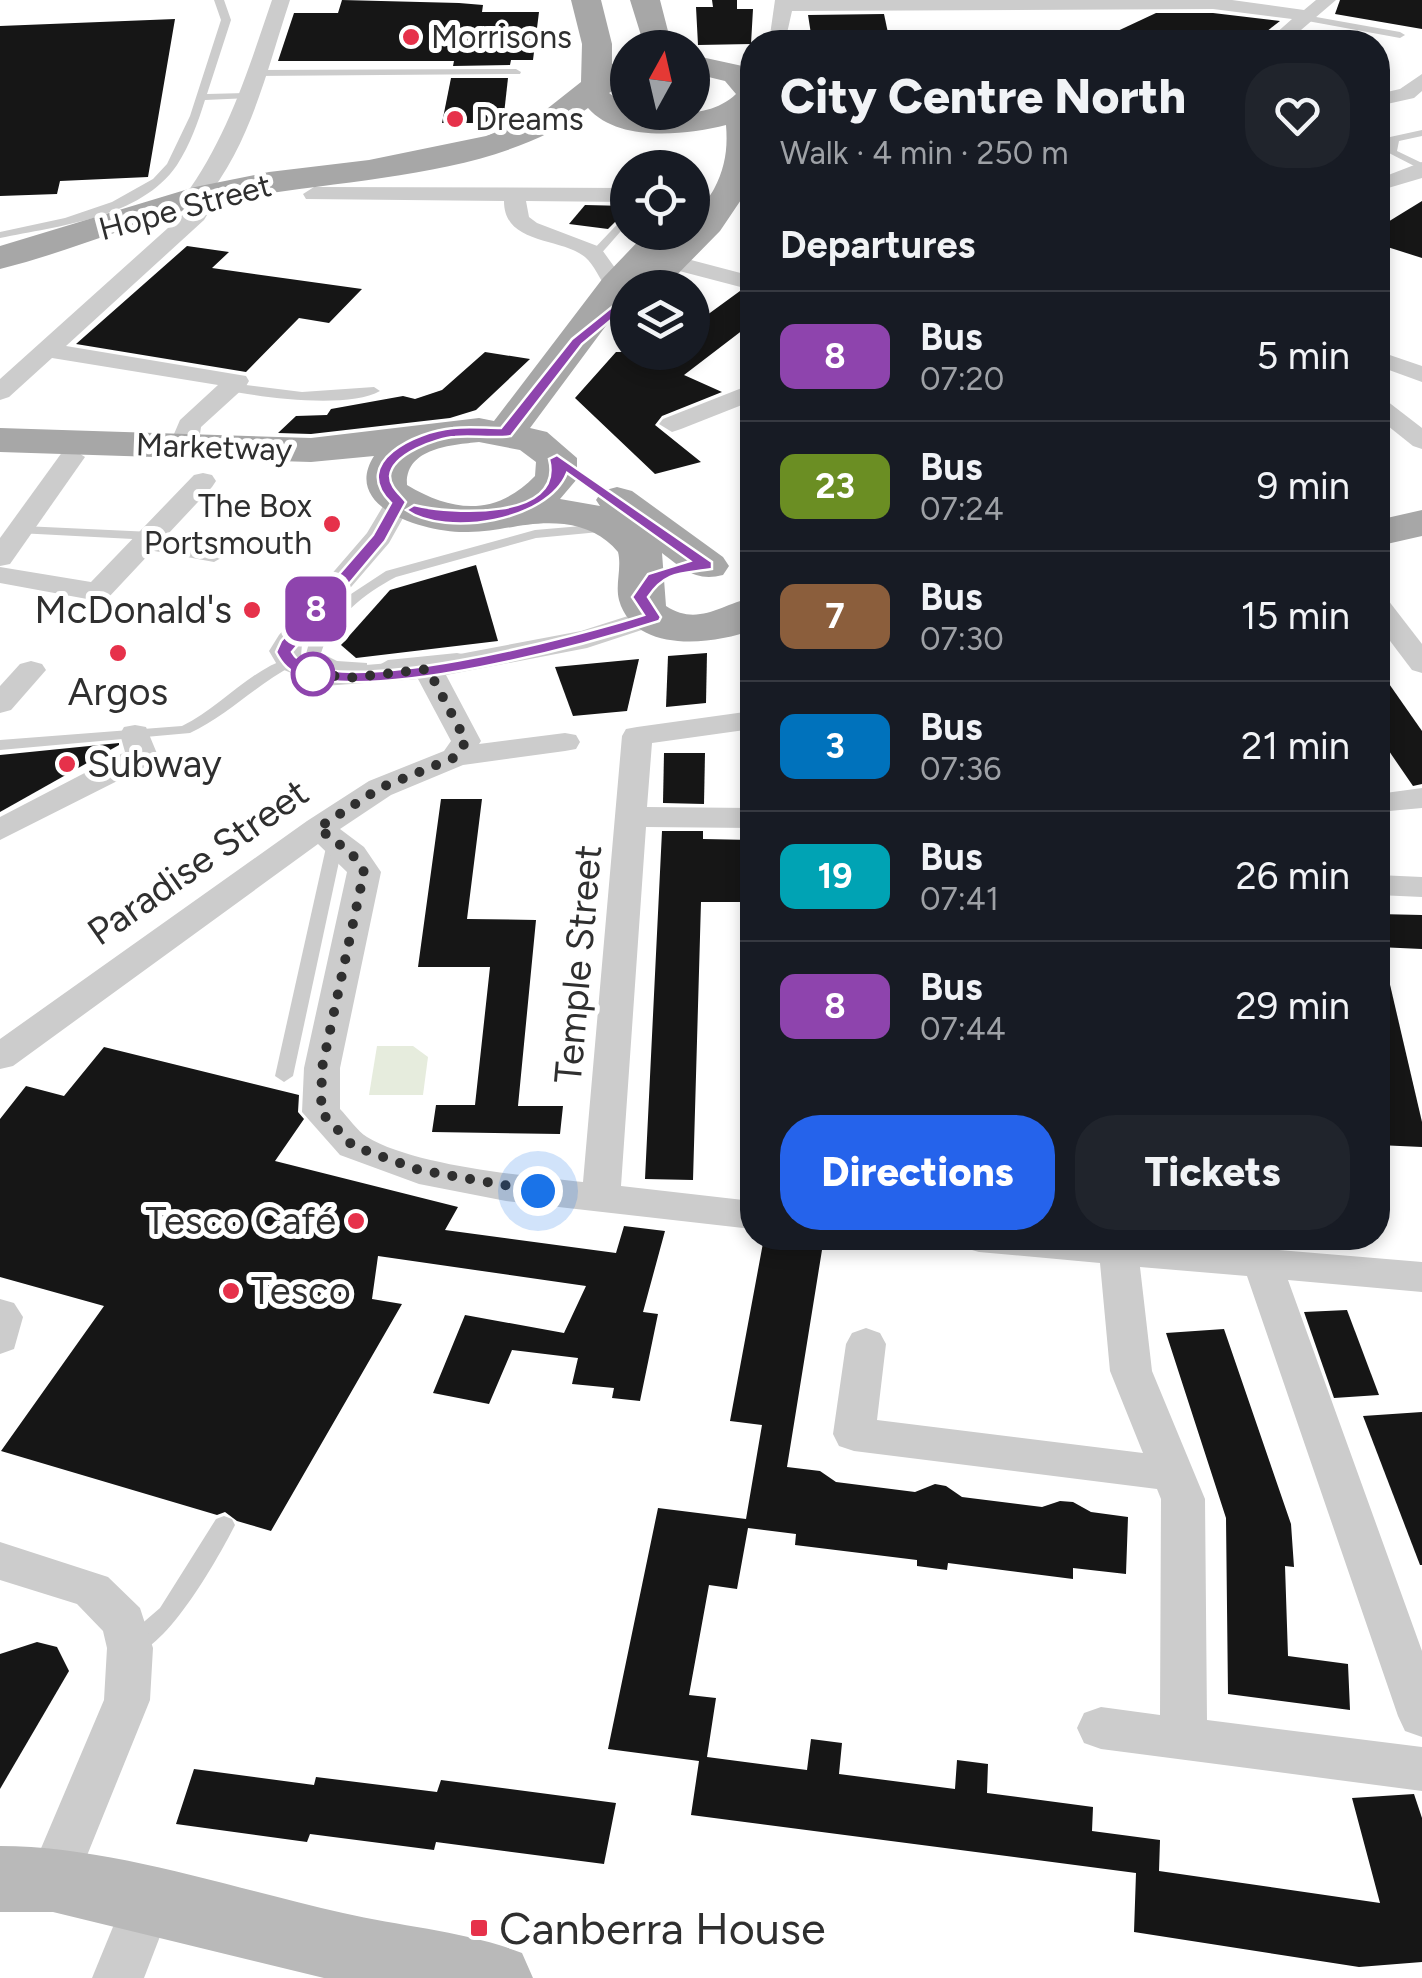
<!DOCTYPE html>
<html lang="en">
<head>
<meta charset="utf-8">
<style>
  body { margin:0; font-family:Figtree,sans-serif; background:#20242c; color:#f1f3f6; height:100vh; display:flex; flex-direction:column; font-size:38px; white-space:nowrap }
  * { box-sizing:border-box; margin:0 }
  p { font-size:32px; color:#9ea1a6 }
  .icon { flex:none; width:55px; height:55px; fill:none; stroke:currentColor; stroke-width:2; stroke-linecap:round; stroke-linejoin:round }
  .map { position:relative; flex:1; overflow:hidden }
  .details { position:absolute; left:740px; top:30px; width:650px; height:1220px; display:flex; flex-direction:column; background:#171b24; border-radius:40px; box-shadow:0 5px 15px #0003 }
  .details>* { flex:none }
  .badge { padding:0 20px; border-radius:15px; font-size:35px; line-height:65px }
  .needle { width:65px; rotate:8deg }
  .controls { position:absolute; left:610px; top:30px; display:grid; gap:20px }
  .controls a { display:grid; place-items:center; width:100px; height:100px; border-radius:50%; background:#171b24; box-shadow:0 5px 15px #0003; font-size:50px }
  .you { position:absolute; width:50px; height:50px; margin:-25px; border:8px solid #fff; border-radius:50%; background:#1a73e8; box-shadow:0 0 0 15px #1a73e833 }
  .map>.badge { position:absolute; translate:-50% -50%; box-shadow:0 0 0 5px #fff }
  h2 { padding:0 40px; font-size:38px; line-height:90px }
  .round { display:grid; place-items:center; flex:none; width:105px; height:105px; border-radius:40px; background:#20242c }
  .head { display:flex; align-items:center; justify-content:space-between; height:170px; padding:0 40px }
  h1 { font-size:48px; font-weight:800; line-height:75px }
  .primary-button { display:flex; gap:20px; margin-top:auto; padding:20px 40px }
  .primary-button a { flex:1; height:115px; border-radius:40px; background:#2563eb; color:#fff; font-size:40px; font-weight:800; line-height:115px; text-align:center }
  .primary-button a+a { background:#20242c; color:#f1f3f6 }
  ul { padding:0; list-style:none }
  li { display:flex; align-items:center; gap:30px; height:130px; padding:0 40px; border-top:2px solid #363941 }
  li div { flex:1 }
  li b { display:block; font-size:38px }
  li em { font-style:normal }
  li .badge { min-width:110px; font-weight:700; text-align:center }
  .map>svg:first-child { display:block }
</style>
</head>
<body>
<div class="map">
<svg width="1422" height="1978" viewBox="0 0 1422 1978">
  <rect width="100%" height="100%" fill="#fff"/>
  <polygon fill="#e6ecdd" points="377,1046 413,1046 428,1057 423,1095 369,1095"/>
  <g fill="#161616">
    <polygon points="342,0 459,3 483,5 482,12 539,12 533,60 511,60 510,65 453,66 454,61 278,61 294,13 338,13"/>
    <polygon points="712,0 737,0 737,9 753,9 751,44 698,45 696,7 713,7"/>
    <polygon points="1340,0 1422,0 1422,29 1335,14"/>
    <polygon points="1156,13 1213,13 1280,21 1253,42 1094,42"/>
    <polygon points="884,14 888,33 811,34 808,15"/>
    <polygon points="175,19 148,177 60,181 57,194 0,196 0,26"/>
    <polygon points="451,78 508,78 503,123 442,123"/>
    <polygon points="1422,201 1422,258 1378,244 1378,228"/>
    <polygon points="585,205 627,206 628,209 608,229 569,224"/>
    <polygon points="187,246 229,252 212,268 362,289 329,323 299,318 246,372 76,344"/>
    <polygon points="740,291 752,293 752,323 684,375 722,392 662,416 655,425 701,462 655,474 575,398 616,352 692,352 692,326"/>
    <polygon points="485,352 530,359 476,410 450,418 311,434 278,433 296,416 327,415 331,409 403,396 415,399 442,390"/>
    <polygon points="476,565 498,641 356,658 341,645 390,590"/>
    <polygon points="707,653 706,703 666,707 668,656"/>
    <polygon points="639,659 627,711 573,716 555,667"/>
    <polygon points="1378,668 1422,731 1422,784 1413,786 1378,735"/>
    <polygon points="119,743 119,745 0,812 0,755"/>
    <polygon points="664,753 705,753 704,804 663,803"/>
    <polygon points="441,799 482,799 467,919 536,920 518,1106 563,1106 560,1134 432,1132 436,1105 475,1105 490,967 418,967"/>
    <polygon points="662,831 703,831 703,839 752,840 752,871 743,871 744,902 701,902 693,1180 645,1179"/>
    <polygon points="1378,914 1422,915 1422,949 1378,947"/>
    <polygon points="1388,976 1422,1122 1422,1147 1378,1145 1378,977"/>
    <polygon points="104,1047 299,1095 298,1112 304,1119 275,1161 458,1207 445,1230 616,1253 624,1226 665,1231 643,1312 658,1314 640,1401 612,1398 614,1388 572,1384 578,1358 512,1350 489,1404 433,1393 465,1315 564,1333 586,1286 378,1256 372,1299 402,1304 271,1531 237,1521 225,1512 217,1515 1,1451 104,1306 0,1277 0,1119 26,1086 64,1096"/>
    <polygon points="763,1243 822,1250 787,1467 820,1471 836,1482 915,1492 935,1484 946,1486 962,1497 1042,1507 1060,1501 1073,1502 1091,1512 1128,1517 1126,1574 1073,1568 1073,1579 948,1563 947,1570 917,1566 917,1560 795,1545 796,1534 748,1528 737,1589 709,1585 689,1695 716,1698 707,1757 807,1770 811,1739 842,1743 839,1774 955,1789 957,1760 988,1764 987,1793 1093,1807 1092,1831 1160,1840 1159,1871 1380,1903 1352,1798 1414,1794 1422,1818 1422,1962 1359,1967 1134,1932 1136,1873 691,1815 699,1761 608,1749 658,1508 746,1519 762,1425 730,1421"/>
    <polygon points="1347,1310 1379,1395 1334,1398 1304,1312"/>
    <polygon points="1224,1329 1291,1524 1294,1567 1285,1566 1288,1656 1348,1664 1350,1710 1228,1694 1226,1518 1166,1333"/>
    <polygon points="1422,1412 1422,1565 1420,1565 1363,1416"/>
    <polygon points="37,1642 57,1647 69,1671 0,1789 0,1654"/>
    <polygon points="194,1769 314,1785 316,1777 437,1792 441,1780 616,1803 604,1864 436,1842 434,1850 310,1834 307,1842 176,1824"/>
  </g>
  <g fill="none" stroke-linecap="round" stroke-linejoin="round">
    <g fill="#ccc" fill-rule="evenodd">
      <path d="M214,0H224L231,20L207,94L246,93L251,96L250,98L205,100C198,122 190,145 177,165C141,218 58,226 0,238V232L65,218L112,202L153,179L167,164L190,116L221,20Z"/>
      <polygon points="1305,15 1400,32 1405,35 1400,38 1302,20 1300,18"/>
      <polygon points="516,69 521,72 520,74 255,76 250,73 255,70"/>
      <polygon points="1422,130 1422,136 1399,141 1397,151 1422,163 1422,170 1387,152 1390,137"/>
      <polygon points="628,213 628,223 599,256 591,256 591,252"/>
      <path d="M230,383L302,392L374,387L380,391C349,409 262,398 226,390V384Z"/>
      <path d="M605,524L612,528L610,531L536,538L396,577C365,593 332,619 321,653L337,661L367,663V669C344,673 323,670 306,654L309,643L328,616L351,594L386,571L535,530Z"/>
      <polygon points="23,526 152,532 159,536 152,540 18,533 18,527"/>
      <polygon points="143,541 214,554 221,558 214,562 138,548 136,545"/>
      <polygon points="457,653 462,654 462,660 388,668 381,664 388,660"/>
      <path d="M289,658L294,659V665C257,684 228,715 190,733L0,750V740L182,726C220,708 248,671 289,658Z"/>
      <polygon points="335,838 343,843 293,1076 284,1082 275,1076 327,843"/>
      <path d="M224,1516L232,1519L235,1525C221,1553 159,1666 124,1653L121,1646L124,1639L160,1608L216,1519Z"/>
    </g>
    <g fill="#ccc" fill-rule="evenodd">
      <path d="M272,0H290C267,69 251,145 203,202H187L184,197C228,137 248,70 272,0Z"/>
      <polygon points="775,0 1232,0 1304,10 1316,0 1336,0 1287,42 1266,42 1292,19 1213,9 792,11 785,42 769,42"/>
      <polygon points="1422,74 1422,91 1414,98 1378,106 1378,94 1400,89"/>
      <polygon points="1422,162 1422,178 1378,191 1378,179"/>
      <path d="M314,187L628,188V202L526,201L529,217L537,223L600,247L628,286L624,291H608C600,280 595,266 585,257C560,237 504,245 504,201L306,199L303,194Z"/>
      <polygon points="692,189 703,191 706,196 703,201 692,203"/>
      <polygon points="196,208 207,215 204,220 66,346 246,376 249,381 246,386 201,427 200,434 208,447 204,453 186,453 174,434 180,420 218,385 52,358 9,397 0,400 0,379 188,210"/>
      <polygon points="672,255 752,276 752,290 664,267 661,262 664,257"/>
      <polygon points="1378,351 1422,366 1422,382 1378,366"/>
      <polygon points="752,384 752,401 681,429 672,432 659,424 663,419"/>
      <polygon points="1378,398 1387,401 1422,428 1422,449 1413,446 1378,418"/>
      <polygon points="72,449 85,457 10,564 0,566 0,538 63,451"/>
      <polygon points="203,473 212,475 216,481 212,487 108,598 98,601 0,583 0,567 91,582 194,475"/>
      <path d="M399,494L412,502L389,543L302,644L301,656L328,668L428,660L581,631L653,608L663,611L667,617L663,623L587,648L446,675L481,741L479,744L565,733L576,735L580,742L576,749L565,751L463,765L391,795L340,829L364,847L381,872L340,1068V1109C348,1117 357,1131 367,1137C415,1166 526,1176 583,1182L622,736L626,729L637,727L752,711V729L652,743L647,807L752,808V828L646,827L621,1186L752,1201V1229L506,1201L419,1184L340,1155L302,1112L304,1068L347,872L318,844L13,1066L0,1069V1039L307,821L369,781L444,751L451,741L418,679L324,686L279,668L269,651L279,635L367,533L389,496Z"/>
      <polygon points="1378,597 1388,600 1422,644 1422,673 1412,670 1378,625"/>
      <polygon points="31,661 42,664 46,670 11,710 0,713 0,686 20,664"/>
      <polygon points="135,725 146,727 158,756 153,763 0,840 0,817 125,752 120,734 124,727"/>
      <polygon points="1422,788 1422,808 1378,812 1378,794"/>
      <polygon points="1378,875 1422,877 1422,897 1378,895"/>
      <polygon points="959,1238 1138,1238 1422,1262 1422,1292 1288,1280 1422,1651 1422,1737 1405,1731 1398,1716 1247,1276 1140,1267 1152,1371 1205,1499 1207,1720 1422,1747 1422,1791 1101,1749 1084,1743 1077,1728 1084,1713 1101,1707 1160,1715 1161,1499 1157,1489 854,1451 839,1446 833,1434 846,1344 852,1333 866,1328 880,1333 886,1344 877,1420 1143,1453 1110,1371 1100,1263 979,1252 965,1248"/>
      <polygon points="0,1299 14,1303 23,1317 14,1349 0,1354"/>
      <polygon points="0,1542 108,1577 140,1608 153,1648 150,1700 71,1895 53,1902 35,1895 28,1879 104,1700 107,1648 103,1631 77,1604 0,1580"/>
      <polygon points="149,1876 167,1883 174,1900 144,1978 92,1978 131,1883"/>
    </g>
    <path fill="#b9b9b9" fill-rule="evenodd" d="M0,1846C111,1846 234,1889 343,1913C403,1927 466,1931 522,1953L533,1978H324L53,1912H0Z"/>
    <g fill="#a7a7a7" fill-rule="evenodd">
      <path d="M571,0H601L612,44V64L628,60V81L609,93L628,107V112C663,112 708,121 736,94L725,81L692,73V55L747,67L752,73V180L747,191L720,231L666,286L647,288L639,283L628,288V296L530,428L547,432L577,458V479L560,499L600,506L596,500L602,491L617,487L632,491L723,557L729,566L723,575C696,582 683,569 662,553L666,606C698,627 721,604 752,598V630C713,645 634,654 619,600C615,584 622,568 618,552C604,535 586,527 564,524C525,520 500,533 464,532C424,532 341,508 374,456L311,462L0,452V428L311,438L479,418L494,421L603,278L647,232H692C692,214 705,205 714,189C725,168 728,149 726,125C686,135 619,143 588,108C491,184 323,177 205,205C136,222 69,252 0,269V246L195,187L269,172L369,160L486,136L538,116L581,82L582,44ZM479,442L520,450L536,462L535,476C495,517 452,512 407,485C405,448 451,445 479,442Z"/>
      <polygon points="630,0 660,0 669,35 681,48 644,45"/>
      <polygon points="1422,510 1422,536 1378,546 1378,520"/>
    </g>
  </g>
  <path fill="#8e44ad" stroke="#fff" stroke-width="2.5" d="M623,298L634,301L582,344L511,436C492,439 473,435 455,437C437,438 392,454 390,476C390,487 400,494 406,502L385,541L292,652C320,707 591,632 644,615L632,597L648,574L690,561L567,473C548,521 446,538 406,510L414,505C449,514 565,521 549,459L557,455L712,562V569C683,574 666,570 648,597L661,617L659,621C579,647 381,700 303,676C289,672 282,664 276,652L281,641L373,535L391,503C349,462 417,431 453,428C469,426 486,428 501,428L572,339Z"/>
  <g fill="none" stroke-linecap="round" stroke-linejoin="round">
    <polyline stroke="#2f2f2f" stroke-width="10" stroke-dasharray="0 18" points="313,674 306,672 348,678 428,669 466,741 456,757 380,788 318,828 352,854 364,872 322,1068 321,1112 353,1146 419,1170 538,1191"/>
  </g>
  <g fill="#e6314a" stroke="#fff" stroke-width="4">
    <circle cx="411" cy="37" r="10"/>
    <circle cx="455" cy="119" r="10"/>
    <circle cx="332" cy="524" r="10"/>
    <circle cx="252" cy="610" r="10"/>
    <circle cx="118" cy="653" r="10"/>
    <circle cx="67" cy="764" r="10"/>
    <circle cx="356" cy="1221" r="10"/>
    <circle cx="231" cy="1291" r="10"/>
    <rect x="469" y="1918" width="20" height="20" rx="5"/>
  </g>
  <circle fill="#fff" stroke="#8e44ad" stroke-width="5" cx="313" cy="674" r="20"/>
  <g text-anchor="middle" dominant-baseline="central" stroke-width="10" stroke-linejoin="round" paint-order="stroke">
    <g font-size="32" fill="#2f2f2f" stroke="#fff" text-anchor="start">
      <text x="431" y="37">Morrisons</text>
      <text x="475" y="119">Dreams</text>
      <text x="312" y="506" text-anchor="end">The Box<tspan x="312" dy="37">Portsmouth</tspan></text>
    </g>
    <g font-size="32" fill="#2f2f2f" stroke="#fff">
      <text transform="translate(185 207) rotate(-15)">Hope Street</text>
      <text transform="translate(214 447) rotate(2)">Marketway</text>
    </g>
    <g font-size="38" fill="#2f2f2f" stroke="#fff" text-anchor="end">
      <text x="232" y="610">McDonald's</text>
      <text x="118" y="692" text-anchor="middle">Argos</text>
      <text x="87" y="764" text-anchor="start">Subway</text>
      <text x="336" y="1221">Tesco Café</text>
      <text x="251" y="1291" text-anchor="start">Tesco</text>
    </g>
    <g font-size="38" fill="#2f2f2f" stroke="#fff">
      <text transform="translate(198 862) rotate(-35)">Paradise Street</text>
      <text transform="translate(578 964) rotate(-85)">Temple Street</text>
    </g>
    <g font-size="45" fill="#2f2f2f" stroke="#fff" text-anchor="start">
      <text x="499" y="1928">Canberra House</text>
    </g>
  </g>
</svg>
<div class="controls">
<a><svg class="needle" viewBox="-14 -14 28 28"><path d="M0-13l5 13h-10z" fill="#e53935"/><path d="M0 13l5-13h-10z" fill="#9ea1a6"/></svg></a>
<a><svg class="icon" aria-label="locate" viewBox="0 0 24 24"><circle cx="12" cy="12" r="6"/><path d="M12 2v4M12 18v4M2 12h4M18 12h4"/></svg></a>
<a><svg class="icon" aria-label="layers" viewBox="0 0 24 24"><path d="M12 4l9 5-9 5-9-5zM3 14l9 5 9-5"/></svg></a>
</div>
<div class="you" style="left:538px;top:1191px"></div>
<b class="badge" style="left:316px;top:609px;background:#8e44ad;color:#fff">8</b>
<section class="details">
<div class="head"><div><h1>City Centre North</h1><p>Walk · 4 min · 250 m</p></div><a class="round"><svg class="icon" aria-label="heart" viewBox="0 0 24 24"><path d="M12 20l-8-8c-3-5 5-10 8-4 3-6 11-1 8 4z"/></svg></a></div>
<h2>Departures</h2>
<ul>
<li><span class="badge" style="background:#8e44ad;color:#fff">8</span><div><b>Bus</b><p>07:20</p></div><em>5 min</em></li>
<li><span class="badge" style="background:#6b8e23;color:#fff">23</span><div><b>Bus</b><p>07:24</p></div><em>9 min</em></li>
<li><span class="badge" style="background:#8b5e3c;color:#fff">7</span><div><b>Bus</b><p>07:30</p></div><em>15 min</em></li>
<li><span class="badge" style="background:#0072bc;color:#fff">3</span><div><b>Bus</b><p>07:36</p></div><em>21 min</em></li>
<li><span class="badge" style="background:#00a3b4;color:#fff">19</span><div><b>Bus</b><p>07:41</p></div><em>26 min</em></li>
<li><span class="badge" style="background:#8e44ad;color:#fff">8</span><div><b>Bus</b><p>07:44</p></div><em>29 min</em></li>
</ul>
<div class="primary-button"><a>Directions</a><a>Tickets</a></div>
</section>
</div>
</body>
</html>
